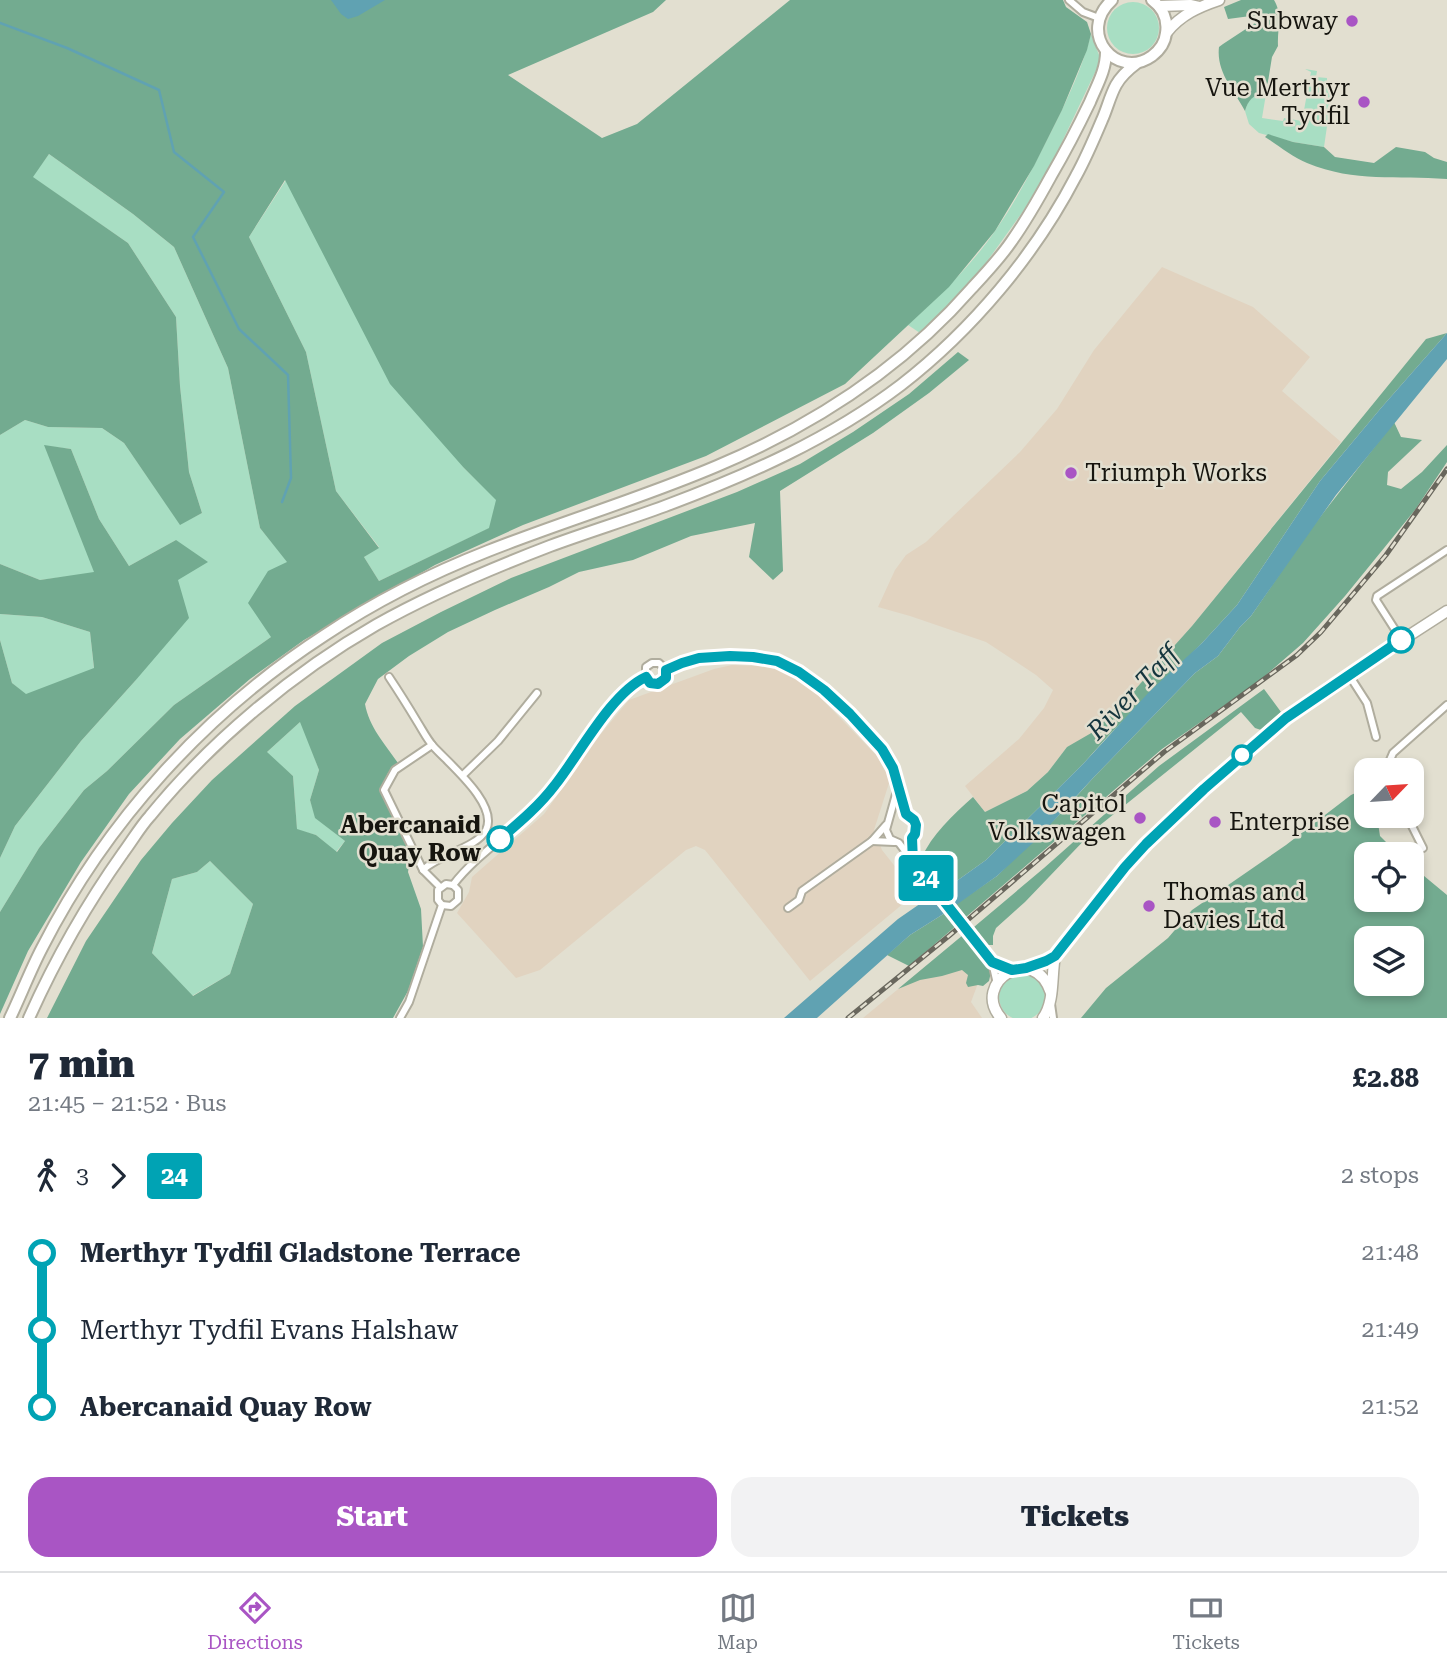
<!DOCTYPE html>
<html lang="en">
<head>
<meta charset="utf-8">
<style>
  body { margin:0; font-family:"Roboto Serif",serif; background:#f2f2f3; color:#1f2937; height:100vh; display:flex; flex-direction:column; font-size:26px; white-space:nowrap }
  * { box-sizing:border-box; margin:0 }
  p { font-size:23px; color:#747a83 }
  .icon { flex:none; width:38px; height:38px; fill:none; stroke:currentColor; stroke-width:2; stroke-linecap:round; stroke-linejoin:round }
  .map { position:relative; height:1018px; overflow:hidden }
  .panel { display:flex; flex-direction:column; background:#fff; flex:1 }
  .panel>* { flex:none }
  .badge { padding:0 14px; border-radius:5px; font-size:24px; line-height:46px }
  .needle { width:46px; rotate:65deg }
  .controls { position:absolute; left:1354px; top:758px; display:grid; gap:14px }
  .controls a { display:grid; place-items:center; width:70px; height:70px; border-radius:14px; background:#fff; box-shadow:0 4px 10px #0003; font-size:35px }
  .map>.badge { position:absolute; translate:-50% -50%; box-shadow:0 0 0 4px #fff }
  .legs { display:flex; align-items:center; gap:10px; height:77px; padding:0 28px; font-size:23px }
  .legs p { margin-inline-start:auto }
  .head { display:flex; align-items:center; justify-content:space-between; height:119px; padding:0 28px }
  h1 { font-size:38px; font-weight:800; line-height:52px }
  .primary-button { display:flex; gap:14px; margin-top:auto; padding:14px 28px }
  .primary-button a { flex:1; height:80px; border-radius:21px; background:#a955c4; color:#fff; font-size:28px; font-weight:800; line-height:80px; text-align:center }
  .primary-button a+a { background:#f2f2f3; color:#1f2937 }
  ul { padding:0 28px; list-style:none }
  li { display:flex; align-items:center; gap:24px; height:77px; font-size:26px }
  li i { display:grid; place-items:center; width:10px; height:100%; margin:0 9px; background:currentColor }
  li i::after { content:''; width:18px; height:18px; margin:-9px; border:5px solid; border-radius:50%; background:#fff }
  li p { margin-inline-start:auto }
  li:first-child i { background:linear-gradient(#0000 50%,currentColor 0) }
  li:last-child i { background:linear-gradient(currentColor 50%,#0000 0) }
  .dock { display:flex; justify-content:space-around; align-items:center; height:98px; border-top:2px solid #e0e1e3; background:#fff; font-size:19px; color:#747a83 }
  .dock a { display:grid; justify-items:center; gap:4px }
  .dock .on { color:#a955c4 }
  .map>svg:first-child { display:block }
</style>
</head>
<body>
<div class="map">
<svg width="1447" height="1018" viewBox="0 0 1447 1018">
  <rect width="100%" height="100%" fill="#e2dfd0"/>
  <g fill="#e1d3c0">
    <polygon points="1162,267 1253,307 1310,357 1282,391 1341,442 1192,626 1131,694 1093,733 1067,747 1048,772 1027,791 985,812 965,786 1019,739 1044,708 1053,690 1036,675 986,642 910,616 878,607 895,570 906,555 926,542 1020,452 1057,409 1094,350"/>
    <polygon points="732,665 762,666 788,672 814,691 877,756 890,780 874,830 882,850 916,893 810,981 705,850 696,846 686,850 540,970 516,978 457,913 469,892 472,877 544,814 600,735 629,700 714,669"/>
    <polygon points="959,939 983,970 971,1002 982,1018 863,1018"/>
  </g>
  <g fill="#a8dec3">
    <circle cx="1133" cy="28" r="26"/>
    <path d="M1091,34L1099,55V64L1053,161L1024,210L983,267L943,312L920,333L908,325C939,296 971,266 995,231C1018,199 1035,163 1053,128C1068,98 1083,66 1091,34Z"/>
    <polygon points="1305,69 1317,71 1316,77 1327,78 1327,84 1333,85 1324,147 1293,142 1259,133 1249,124 1245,111 1248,102 1253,97 1261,93 1266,94 1262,118 1283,121 1284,118 1302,121 1311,72"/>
    <polygon points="49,154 133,214 174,247 228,368 260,528 288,562 271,637 174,705 107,771 84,790 39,848 0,912 0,858 15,826 81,741 135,681 178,580 176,540 129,566 99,519 71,449 45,446 95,573 40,580 0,564 0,435 25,420 48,427 102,428 124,443 180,524 202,513 189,472 180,386 176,317 128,243 32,177"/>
    <polygon points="286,180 464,468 497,500 490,528 379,581 364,557 379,547 336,491 306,352 249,237"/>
    <polygon points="0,614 42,617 90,632 94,669 26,695 12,683 0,640"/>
    <polygon points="301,721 319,770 310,800 316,818 345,841 336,852 316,835 297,830 293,776 266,753"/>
    <polygon points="210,861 253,904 230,974 192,996 152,953 172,879 197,872"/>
    <circle cx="1022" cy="997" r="23"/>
  </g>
  <g fill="#73ab90" fill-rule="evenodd">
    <path d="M0,0H666L653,12L508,75L602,138L637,124L790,0H1063L1066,7L1087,22L1091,34L1087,50L1062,110L1034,166L995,231L949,287L845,384L706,456L523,525L435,565L304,640L250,679L180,739L129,794L81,862L28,951L0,1014V912L39,848L84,790L107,771L174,705L271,637L248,603L268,571L287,562L260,528L228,368L174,247L133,214L49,154L33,177L128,243L176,317L180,386L189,472L202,513L180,525L124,443L102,428L48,427L25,420L0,435ZM285,180L390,384L464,468L496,500L489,528L379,581L364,557L379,548L336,491L306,352L249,237Z"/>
    <path d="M1241,0H1274C1283,15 1277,29 1278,46L1272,57L1266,94C1254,93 1248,100 1245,111C1234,90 1216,72 1219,47L1223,44L1261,19L1258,15L1228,19L1224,7Z"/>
    <path d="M1268,134L1293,142L1324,147L1335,157L1374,163L1396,147L1425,152L1434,158L1447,162V179C1396,175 1356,183 1307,163C1292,157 1278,145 1265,137Z"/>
    <path d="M1447,333L1381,408L1320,481L1237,605L1202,643L1109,735L1083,764L986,860L944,890L925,867L921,859C932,834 953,815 973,797L985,812L1027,791L1048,772L1067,747L1093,732L1131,694L1192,626L1426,339Z"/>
    <path d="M958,352L969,360L929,393L873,433L780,491L783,571L773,580L749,557L755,523L691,536L633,560L579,572L549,587L495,610L448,632L409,656L378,679L365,704C369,727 385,744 398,763L388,773L381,790L411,854L408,872L421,909L423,947L408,991L393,1018H47L86,941L141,860L172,823L212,780L295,706L382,643L441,612L511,578L737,492L800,464L853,432L909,394ZM300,722L319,770L310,800L315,818L345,841L337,852L316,835L297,829L293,776L267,752ZM210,861L253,904L230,974L193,996L152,953L172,879L197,872Z"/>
    <polygon points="1394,422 1401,437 1422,440 1388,472 1387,485 1401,489 1422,472 1447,445 1447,462 1415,510 1345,596 1303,643 1258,682 1162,749 966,917 956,904 997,876 1065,809 1094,777 1195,673 1218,656 1240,627 1251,616 1310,530"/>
    <polygon points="44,445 71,449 99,519 129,566 176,540 208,562 178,580 189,618 135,681 81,741 15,826 0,858 0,640 12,683 26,694 94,668 90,632 42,617 0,614 0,564 40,580 94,572"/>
    <polygon points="1264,689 1281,712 1261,730 1255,728 1241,712 1094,830 1025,902 996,928 993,936 993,945 988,945 974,927 1044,868 1159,766"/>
    <path d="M1362,790L1367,799V816H1375L1378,823L1380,836L1398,854H1367V900H1412V866L1447,895V1018H1081L1106,988L1168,938L1192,910L1286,845L1351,795ZM1367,938H1412V984H1367Z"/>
    <polygon points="945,913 956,926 909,966 887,955 910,935"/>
    <polygon points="963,935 991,972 989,981 983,986 978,985 968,987 966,983 968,975 962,970 942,976 920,980 898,989"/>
  </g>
  <g fill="#60a2b2">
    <polygon points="331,0 385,0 358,16 348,19 341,14"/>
    <polygon points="1447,333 1447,359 1336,495 1251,616 1240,627 1218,656 1195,673 1094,777 1035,841 997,876 945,913 910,935 817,1018 784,1018 898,919 924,901 944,890 986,860 1083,764 1150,691 1202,643 1237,605 1320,481 1381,408"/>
  </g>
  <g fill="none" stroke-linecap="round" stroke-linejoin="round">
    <polyline stroke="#60a2b2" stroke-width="2.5" points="0,23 67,48 159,90 174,152 224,192 193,237 239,329 288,375 291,478 282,502"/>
    <defs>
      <g id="street">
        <polyline points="1069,0 1083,12 1099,18"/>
        <polyline points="1401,639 1376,600 1377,596 1447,550"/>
        <path d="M666,670C698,655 742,651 776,661C809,671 862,721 882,749C891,762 896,777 900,793C902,798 903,809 906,814C910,818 915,818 916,826C917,832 913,835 912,841C911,847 913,855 913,862"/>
        <polyline points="1349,675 1367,703 1376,737"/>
        <path d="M389,677C399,692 409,708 418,723C423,731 427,739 433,746C448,763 499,804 486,830C477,848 437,855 423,870"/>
        <polyline points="646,677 646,667 652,663 659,663 666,670"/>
        <polyline points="646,677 650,683 658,684 666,678 666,670"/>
        <polyline points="432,745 395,770 384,790 423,870 440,887"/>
        <polyline points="1390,770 1390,760 1393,753 1447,705"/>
        <polyline points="463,775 498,741 537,693"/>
        <polyline points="898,787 886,830 890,839 899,843 920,871"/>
        <polyline points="1407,816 1423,848"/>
        <polyline points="872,841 894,842"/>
        <path d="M453,885C476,855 509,835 536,808C566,778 584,737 613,705C623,695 632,684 646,677"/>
        <polyline points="442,905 451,906 458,900 458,890 453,885"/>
        <polyline points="788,908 799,900 802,891 872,841 886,825"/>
        <polyline points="982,949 992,962 997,984"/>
        <polyline points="992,962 1012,970"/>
        <polyline points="1051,1004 1053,1018"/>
        <polyline points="400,1018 409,1002 442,905 438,900 438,890 446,884 453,885"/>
      </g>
      <g id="primary">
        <polyline points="1159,6 1190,5 1199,7"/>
        <path d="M1167,32C1181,15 1198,7 1219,0"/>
        <polyline points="1026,968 1046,961 1055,956 1126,867 1146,844 1262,737 1286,718 1328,688 1447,611"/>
        <path d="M1001,1018C970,983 1034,941 1051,993"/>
        <path d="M1043,1018C1055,1001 1051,976 1055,956"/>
      </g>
      <g id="highway">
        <path d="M1112,0C1076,33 1117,81 1152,56C1160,50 1165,43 1166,33C1168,20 1163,8 1152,0"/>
        <path d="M10,1018C21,995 30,971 42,948C106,822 206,712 325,635C376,601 432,573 488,551C564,521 642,498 717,466C814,425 903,367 972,288C986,273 1000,258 1011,242C1026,221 1039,198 1051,176C1065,152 1078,127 1090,102C1097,85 1106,70 1106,52"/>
        <path d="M29,1018C55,960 86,905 123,853C132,841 140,827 150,816C210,742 294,672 376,625C431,594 490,569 550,546C588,532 627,520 665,506C748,475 830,439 901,385C972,330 1035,255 1076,176C1086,158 1094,139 1102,120C1107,109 1110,96 1116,85C1121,76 1129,69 1137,63"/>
      </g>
    </defs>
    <use href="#street" stroke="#b0ad9e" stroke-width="10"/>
    <use href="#primary" stroke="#b0ad9e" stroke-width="13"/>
    <use href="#highway" stroke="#b0ad9e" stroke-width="14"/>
    <use href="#street" stroke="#fff" stroke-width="6"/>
    <use href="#primary" stroke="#fff" stroke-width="10"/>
    <use href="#highway" stroke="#fff" stroke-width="10"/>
    <defs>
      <polyline id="rail" points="848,1018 950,935 1164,752 1297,655 1321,632 1386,555 1447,469"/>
    </defs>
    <use href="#rail" stroke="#69675d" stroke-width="5"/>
    <use href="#rail" stroke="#e2dfd0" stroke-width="2.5" stroke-dasharray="8" stroke-linecap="butt"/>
    <defs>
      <polyline id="street-bridge" points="920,871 982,949"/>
    </defs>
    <use href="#street-bridge" stroke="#b0ad9e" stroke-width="10" stroke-linecap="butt"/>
    <use href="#street-bridge" stroke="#fff" stroke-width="6"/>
  </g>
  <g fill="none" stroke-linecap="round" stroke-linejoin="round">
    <defs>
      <path id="line-1" d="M500,839C520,822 539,806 555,785C579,755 611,693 646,677L650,683L658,684L666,678V670L682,663L699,658L730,656L753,657L777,661L799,672L824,690L850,714L882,749L893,768L906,814L914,820L916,825L915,834L912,838L913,862L992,962L1012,970L1026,968L1046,961L1055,956L1125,867L1146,844L1204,789L1286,718L1401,640"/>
    </defs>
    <use href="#line-1" stroke="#fff" stroke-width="16"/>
    <use href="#line-1" stroke="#00a3b4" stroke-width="10"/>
  </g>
  <g fill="#a955c4" stroke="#e2dfd0" stroke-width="2.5">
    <circle cx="1352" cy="21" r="7"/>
    <circle cx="1364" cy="102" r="7"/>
    <circle cx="1071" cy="473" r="7"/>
    <circle cx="1140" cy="818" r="7"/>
    <circle cx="1215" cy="822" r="7"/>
    <circle cx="1149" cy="906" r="7"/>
  </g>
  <g fill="#fff" stroke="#00a3b4" stroke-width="3.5">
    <circle cx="1401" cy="640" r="12"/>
    <circle cx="1242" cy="755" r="9"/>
    <circle cx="500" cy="839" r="12"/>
  </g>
  <g text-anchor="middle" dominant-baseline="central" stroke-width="5" stroke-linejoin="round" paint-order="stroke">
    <g font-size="24" fill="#16150f" stroke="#e2dfd0" text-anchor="end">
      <text x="1338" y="21">Subway</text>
      <text x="1350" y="88">Vue Merthyr<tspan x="1350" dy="28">Tydfil</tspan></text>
      <text x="1085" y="473" text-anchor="start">Triumph Works</text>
      <text x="1126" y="804">Capitol<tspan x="1126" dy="28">Volkswagen</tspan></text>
      <text x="1229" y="822" text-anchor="start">Enterprise</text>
      <text x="1163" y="892" text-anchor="start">Thomas and<tspan x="1163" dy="28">Davies Ltd</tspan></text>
    </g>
    <g font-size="24" font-weight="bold" fill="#16150f" stroke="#e2dfd0" text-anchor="end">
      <text x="481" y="825">Abercanaid<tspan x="481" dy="28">Quay Row</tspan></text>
    </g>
    <g font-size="26" font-style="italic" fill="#14353d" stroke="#e2dfd0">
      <text transform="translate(1133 692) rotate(-46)">River Taff</text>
    </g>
  </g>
</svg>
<div class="controls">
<a><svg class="needle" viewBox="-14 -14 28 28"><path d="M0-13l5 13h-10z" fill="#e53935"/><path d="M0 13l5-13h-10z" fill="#747a83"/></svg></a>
<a><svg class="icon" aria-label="locate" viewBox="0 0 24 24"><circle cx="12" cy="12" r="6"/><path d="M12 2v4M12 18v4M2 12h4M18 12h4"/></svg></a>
<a><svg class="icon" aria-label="layers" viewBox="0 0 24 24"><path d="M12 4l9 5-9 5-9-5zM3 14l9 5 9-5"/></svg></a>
</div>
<b class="badge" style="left:926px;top:878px;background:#00a3b4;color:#fff">24</b>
</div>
<section class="panel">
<div class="head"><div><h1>7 min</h1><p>21:45 – 21:52 · Bus</p></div><b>£2.88</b></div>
<div class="legs"><svg class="icon" aria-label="walk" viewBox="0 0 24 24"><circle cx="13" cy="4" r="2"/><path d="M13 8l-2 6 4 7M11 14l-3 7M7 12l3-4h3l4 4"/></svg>3<svg class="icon" aria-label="forward" viewBox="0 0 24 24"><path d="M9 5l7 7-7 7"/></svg><b class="badge" style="background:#00a3b4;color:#fff">24</b><p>2 stops</p></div>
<ul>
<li><i style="color:#00a3b4"></i><b>Merthyr Tydfil Gladstone Terrace</b><p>21:48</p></li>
<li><i style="color:#00a3b4"></i><span>Merthyr Tydfil Evans Halshaw</span><p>21:49</p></li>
<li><i style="color:#00a3b4"></i><b>Abercanaid Quay Row</b><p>21:52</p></li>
</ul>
<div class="primary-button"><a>Start</a><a>Tickets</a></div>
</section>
<nav class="dock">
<a class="on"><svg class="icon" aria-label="directions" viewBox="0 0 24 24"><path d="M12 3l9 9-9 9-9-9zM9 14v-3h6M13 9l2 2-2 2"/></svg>Directions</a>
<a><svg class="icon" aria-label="map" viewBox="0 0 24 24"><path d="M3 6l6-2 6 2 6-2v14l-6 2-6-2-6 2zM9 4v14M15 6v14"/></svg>Map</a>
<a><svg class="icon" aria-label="tickets" viewBox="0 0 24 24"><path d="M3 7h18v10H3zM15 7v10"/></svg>Tickets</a>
</nav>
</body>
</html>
